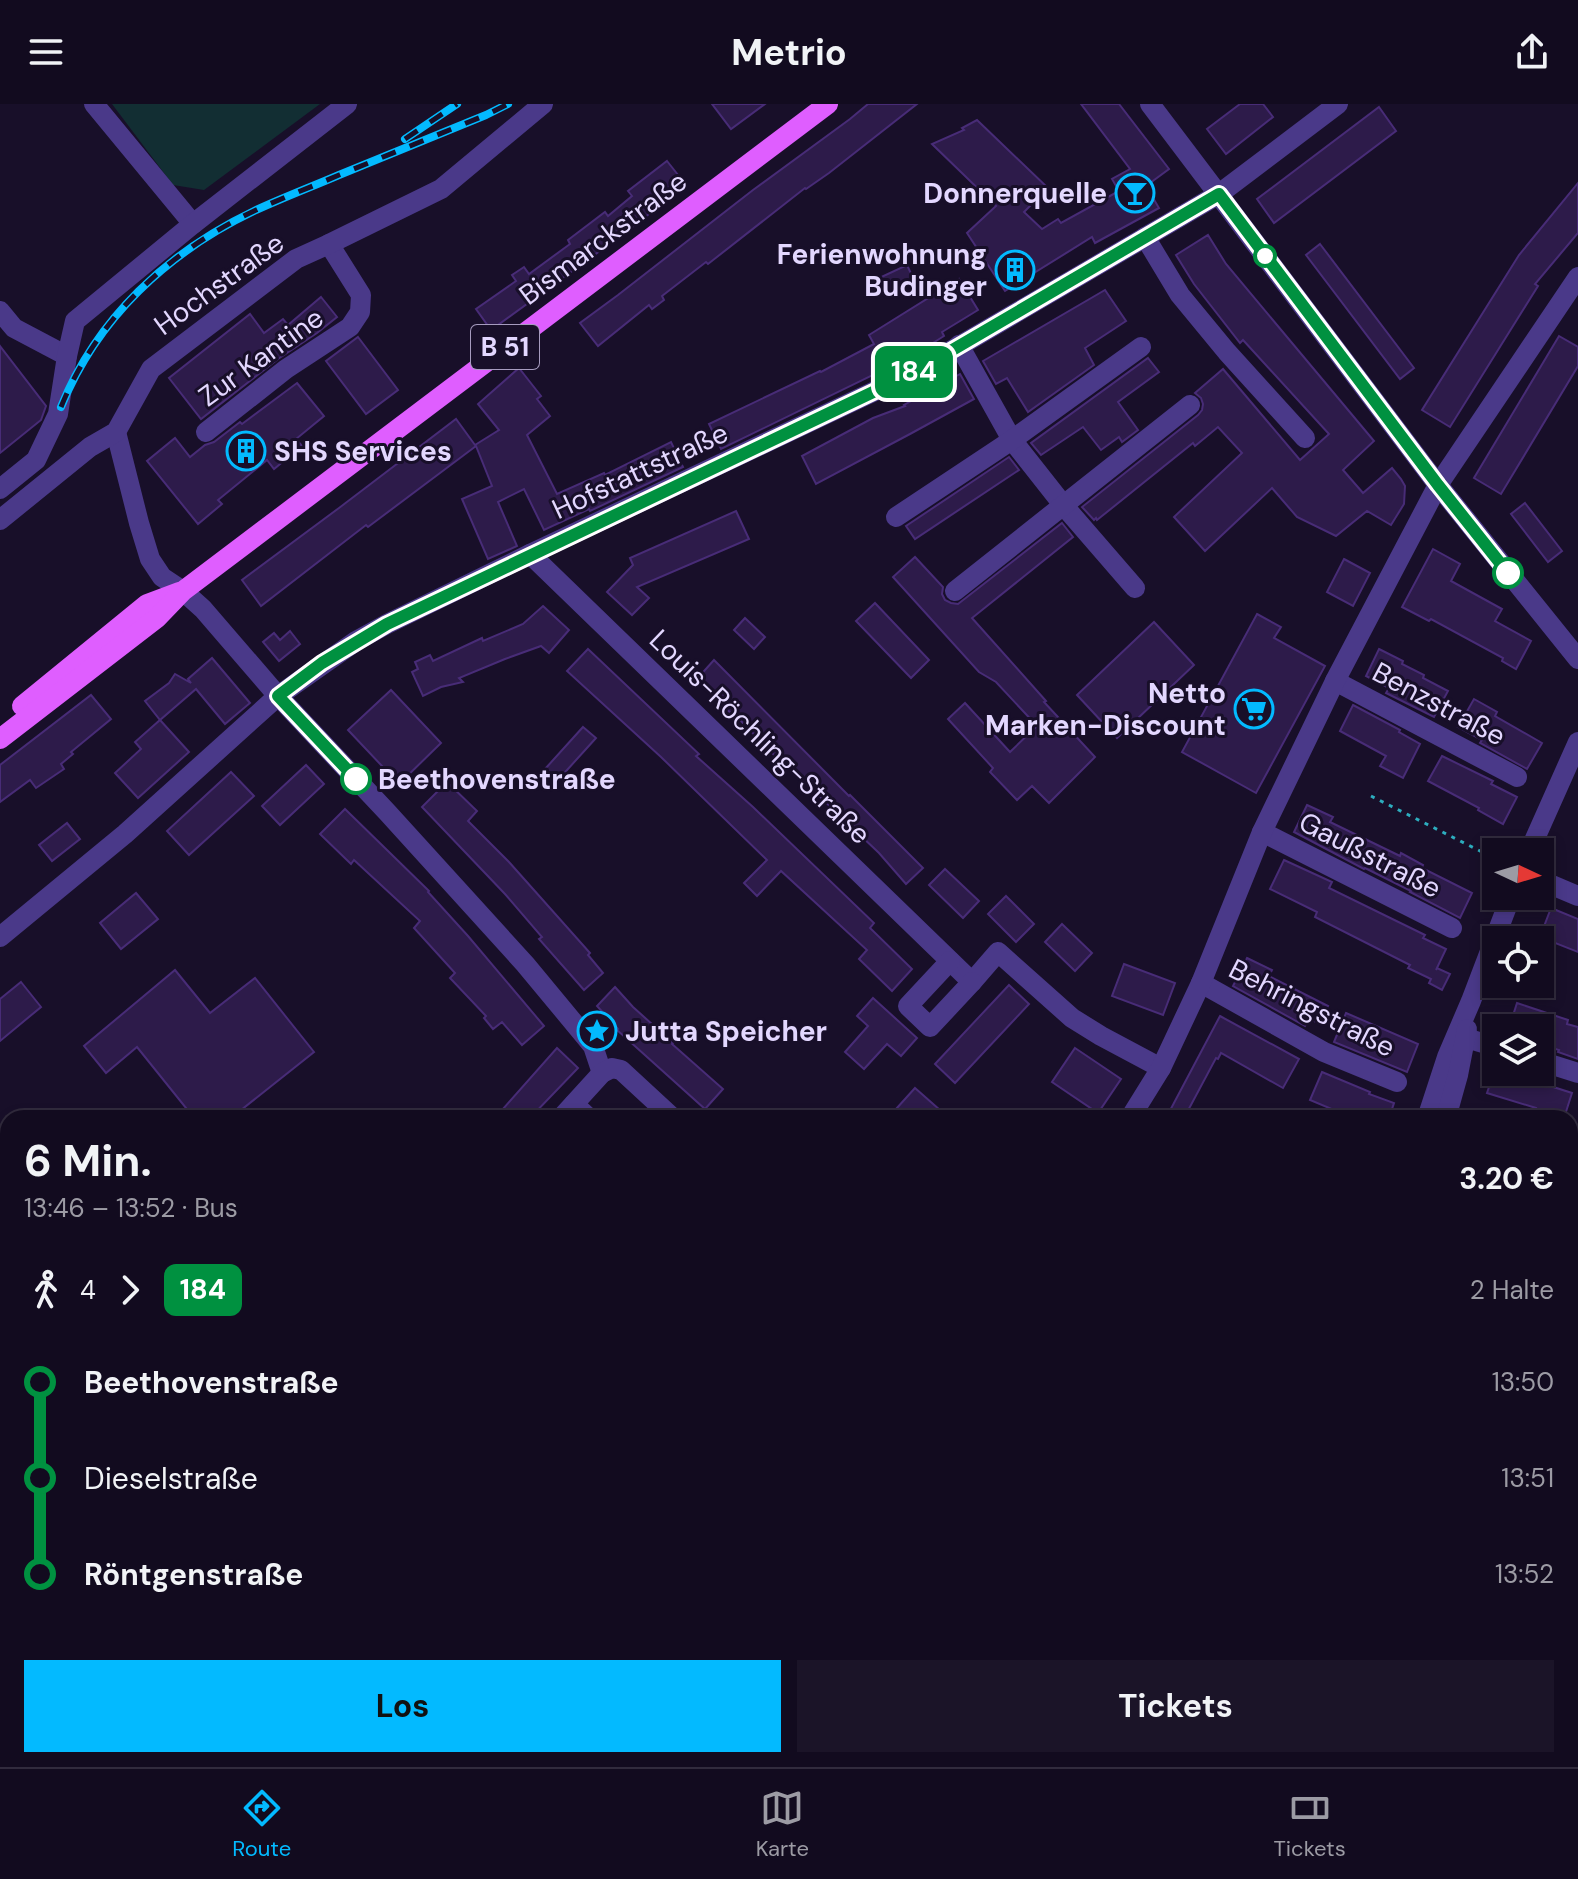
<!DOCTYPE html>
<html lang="de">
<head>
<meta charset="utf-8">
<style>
  body { margin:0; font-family:"DM Sans",sans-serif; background:#1b1428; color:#f1f3f6; height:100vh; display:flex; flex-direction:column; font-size:30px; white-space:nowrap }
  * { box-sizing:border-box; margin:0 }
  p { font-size:26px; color:#9c9ba4 }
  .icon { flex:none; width:44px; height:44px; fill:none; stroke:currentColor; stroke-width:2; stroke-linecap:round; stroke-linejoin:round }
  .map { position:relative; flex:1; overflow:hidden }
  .side { position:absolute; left:0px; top:1006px; width:1578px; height:658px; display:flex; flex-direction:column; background:#120b1f; border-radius:24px 24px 0 0; box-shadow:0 4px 12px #0003,0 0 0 2px #312b3d }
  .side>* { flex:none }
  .badge { padding:0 16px; border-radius:12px; font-size:28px; line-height:52px }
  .needle { width:52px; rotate:94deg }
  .tools { position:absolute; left:1482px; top:734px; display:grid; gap:16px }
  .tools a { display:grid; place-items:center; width:72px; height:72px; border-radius:0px; background:#120b1f; box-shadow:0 4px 12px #0003,0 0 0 2px #312b3d; font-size:40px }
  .map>.badge { position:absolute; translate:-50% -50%; box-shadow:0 0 0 4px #fff }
  .legs { display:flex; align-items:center; gap:12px; height:88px; padding:0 24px; font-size:26px }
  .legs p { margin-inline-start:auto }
  .summary { display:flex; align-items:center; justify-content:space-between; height:136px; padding:0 24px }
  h1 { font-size:44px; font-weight:700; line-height:60px }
  .primary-button { display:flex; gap:16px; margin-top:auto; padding:16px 24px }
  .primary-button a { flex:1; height:92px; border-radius:0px; background:#03baff; color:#111; font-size:32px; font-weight:700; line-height:92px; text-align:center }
  .primary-button a+a { background:#1b1428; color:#f1f3f6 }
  ul { padding:0 24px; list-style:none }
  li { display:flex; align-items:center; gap:28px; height:96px; font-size:30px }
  li i { display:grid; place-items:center; width:12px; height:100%; margin:0 10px; background:currentColor }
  li i::after { content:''; width:20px; height:20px; margin:-10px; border:6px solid; border-radius:50%; background:#120b1f }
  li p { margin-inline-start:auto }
  li:first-child i { background:linear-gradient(#0000 50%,currentColor 0) }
  li:last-child i { background:linear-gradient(currentColor 50%,#0000 0) }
  header { display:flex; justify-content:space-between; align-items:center; height:104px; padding:0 24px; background:#120b1f; font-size:36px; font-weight:700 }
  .menu { display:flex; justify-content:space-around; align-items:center; height:112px; border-top:2px solid #312b3d; background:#120b1f; font-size:22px; color:#9c9ba4 }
  .menu a { display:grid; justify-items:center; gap:4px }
  .menu .selected { color:#03baff }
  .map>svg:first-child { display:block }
</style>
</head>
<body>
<header><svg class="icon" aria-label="menu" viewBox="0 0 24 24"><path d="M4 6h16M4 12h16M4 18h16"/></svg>Metrio<svg class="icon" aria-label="share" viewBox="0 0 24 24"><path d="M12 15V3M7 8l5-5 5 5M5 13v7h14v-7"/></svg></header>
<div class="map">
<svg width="1578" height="1663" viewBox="0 0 1578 1663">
  <rect width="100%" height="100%" fill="#180f29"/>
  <polygon fill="#122e33" points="112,0 320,0 204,86 173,81"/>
  <g fill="#2d1b4a" stroke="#482c77" stroke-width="2">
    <polygon points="712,0 765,0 731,25"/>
    <polygon points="868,0 917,0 829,69 806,85 805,84 708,160 706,158 662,192 664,196 652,205 649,201 598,242 580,219 618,191 753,86 850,15"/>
    <polygon points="1081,0 1119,0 1169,65 1146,82 1159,104 1095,139 1092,133 1005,187 967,129 996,102 932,40 964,26 962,24 977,16 1048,84 1024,108 1042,125 1058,115 1061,119 1119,87 1112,75 1130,65"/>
    <polygon points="1240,0 1263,0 1273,13 1226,50 1207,25"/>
    <polygon points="1379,3 1396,27 1274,119 1257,95"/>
    <polygon points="667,57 686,81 626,128 491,226 476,205 516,177 512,171 524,163 529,170 570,140 568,136 605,108 608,112 632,92 628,87"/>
    <polygon points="1578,79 1578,129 1535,180 1538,182 1450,323 1422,306 1519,151"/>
    <polygon points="1208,131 1226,160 1374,337 1343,366 1363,389 1392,364 1401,375 1405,382 1404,400 1391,421 1367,407 1336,432 1297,413 1272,384 1205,447 1174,413 1242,349 1218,323 1195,342 1193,339 1097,416 1096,414 1094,416 1082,403 1198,311 1202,306 1203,300 1201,294 1195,289 1223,265 1300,356 1329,330 1243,236 1240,239 1194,180 1176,151"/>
    <polygon points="1320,140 1414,264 1400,275 1306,151"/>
    <polygon points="907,161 914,176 884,189 877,175"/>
    <polygon points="959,175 978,206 942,228 944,232 893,264 890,265 889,263 721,345 709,320 820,267 821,268 874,240 869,231"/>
    <polygon points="1105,186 1126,217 1085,244 1094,261 1028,308 1007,274 996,280 983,257"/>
    <polygon points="321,193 337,213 317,229 278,255 201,315 169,274 250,210 264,229 283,215 288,221"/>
    <polygon points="1559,232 1578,243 1578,262 1501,390 1474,374"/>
    <polygon points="358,233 398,286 366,310 326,257"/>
    <polygon points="0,242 46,302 41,316 0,349"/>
    <polygon points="1148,254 1159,268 1118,298 1138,326 1122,338 1119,333 1101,346 1083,323 1041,351 1031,339"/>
    <polygon points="519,264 541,292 537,295 550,312 527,331 557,390 604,369 605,371 671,338 683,363 590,407 589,405 544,426 524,385 498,398 517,442 488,455 462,395 492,382 476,342 368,423 366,421 261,502 242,476 339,404 456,315 475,341 499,326 478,300"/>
    <polygon points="960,270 974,295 910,330 816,380 802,352 873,314 905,302 904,301"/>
    <polygon points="297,279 324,312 296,335 302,342 274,365 267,356 218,396 222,400 198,420 147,357 175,334 190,353 205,341 214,338 240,318 242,320"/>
    <polygon points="1009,353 1019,366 915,435 906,422"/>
    <polygon points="1525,399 1562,447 1548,458 1511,410"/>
    <polygon points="736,407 749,435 637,483 649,494 632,511 607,488 633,461 630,454"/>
    <polygon points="1062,419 1073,433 972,514 1046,597 1044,598 1095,653 1049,699 1032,682 1017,696 990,668 993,664 948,615 965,599 1010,648 1037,622 996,578 979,568 893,473 915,453 943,483 942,490 945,496 951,499 958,500"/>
    <polygon points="1433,445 1460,460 1451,477 1502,505 1495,517 1531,537 1516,565 1502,557 1503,554 1431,515 1429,517 1402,503"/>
    <polygon points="1344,455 1370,469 1353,502 1327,488"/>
    <polygon points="875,499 929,556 911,574 856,517"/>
    <polygon points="543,502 569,526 549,549 541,542 505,555 459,574 463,578 441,583 423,592 412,568 418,565 415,558 430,551 433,557 482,534 483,537 523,520"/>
    <polygon points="1257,510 1281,523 1274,534 1325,562 1256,689 1182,648"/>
    <polygon points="745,514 765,533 754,545 734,526"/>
    <polygon points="1154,518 1194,561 1117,634 1077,591"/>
    <polygon points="290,527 300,540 279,557 263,538 274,529 280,536"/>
    <polygon points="588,545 699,650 696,652 753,703 874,819 870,824 912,865 892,887 859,855 867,846 781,767 757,792 744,779 767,756 661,653 567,567"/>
    <polygon points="1379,545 1403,557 1402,560 1424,571 1423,574 1448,587 1434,613 1386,589 1389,584 1366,572"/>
    <polygon points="212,554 250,599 225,620 196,585 160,616 145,597 169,579 175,570 191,579 188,575"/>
    <polygon points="714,556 849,692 850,691 923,764 906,780 879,749 779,654 778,655 736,612 735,613 696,576"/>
    <polygon points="391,586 441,639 399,680 348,626"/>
    <polygon points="91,591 111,615 71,648 73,650 61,660 64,665 36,684 30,676 0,698 0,661"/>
    <polygon points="1474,595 1497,608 1495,612 1542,639 1527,665 1480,639 1482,636 1458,623"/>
    <polygon points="1353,601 1400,626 1399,628 1420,640 1403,674 1380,662 1386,652 1340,627"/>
    <polygon points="160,616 189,648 138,694 115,669 141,645 135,638"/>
    <polygon points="583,623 596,634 558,676 545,665"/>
    <polygon points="1442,652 1493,677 1491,680 1517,693 1503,720 1478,706 1479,704 1428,677"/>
    <polygon points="306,661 324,680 280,721 262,702"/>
    <polygon points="231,668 254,692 189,751 167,727"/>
    <polygon points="447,678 477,707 468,717 509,758 590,849 588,851 603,869 584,886 539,835 542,833 505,790 422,703"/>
    <polygon points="1307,701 1333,713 1330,718 1400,752 1401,749 1423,761 1422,764 1472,789 1460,814 1410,788 1411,787 1365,764 1364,765 1294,728"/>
    <polygon points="345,705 429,787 428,788 468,832 544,922 522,941 502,918 493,925 484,914 486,912 450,874 455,869 414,824 420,817 354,756 351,760 320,730"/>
    <polygon points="67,719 80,735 52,757 39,741"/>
    <polygon points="1284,756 1332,778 1329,784 1425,831 1423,834 1446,845 1436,866 1437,864 1450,870 1442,886 1429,879 1431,875 1408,864 1410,861 1315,813 1317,808 1270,785"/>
    <polygon points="945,765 979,797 963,814 929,781"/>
    <polygon points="136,789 158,815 121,845 100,819"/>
    <polygon points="1006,792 1034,820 1016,838 988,810"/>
    <polygon points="1551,804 1578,815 1578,848 1540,833"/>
    <polygon points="1062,820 1092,849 1075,867 1045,838"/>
    <polygon points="1247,854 1272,866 1269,872 1328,902 1319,919 1309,915 1305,922 1233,882"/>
    <polygon points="1124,860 1175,879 1163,911 1112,892"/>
    <polygon points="175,866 210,909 255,874 314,948 231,1014 194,1014 137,943 106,969 84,942"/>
    <polygon points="21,878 41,903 0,937 0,895"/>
    <polygon points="1009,881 1029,900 955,979 935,960"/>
    <polygon points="615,883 633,903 673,939 672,940 723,985 705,1005 617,926 618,925 597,902"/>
    <polygon points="873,894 917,934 901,952 887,940 864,965 845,948 868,922 857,912"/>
    <polygon points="1517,899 1568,916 1567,920 1578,923 1578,955 1558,948 1559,946 1540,940 1540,924 1509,924"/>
    <polygon points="1346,909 1418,940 1407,968 1334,938"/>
    <polygon points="1220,912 1299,955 1283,984 1221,949 1218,955 1216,954 1184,1014 1166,1014"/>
    <polygon points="557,944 578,964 530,1014 495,1014"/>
    <polygon points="1075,944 1121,975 1098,1009 1052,978"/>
    <polygon points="1322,968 1370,988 1369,990 1394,999 1389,1014 1353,1014 1310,996"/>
    <polygon points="1494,968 1518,968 1545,977 1544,980 1572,989 1564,1014 1543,1014 1534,1011 1536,1004 1487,989"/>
    <polygon points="915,984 949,1014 905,1014 896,1005"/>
  </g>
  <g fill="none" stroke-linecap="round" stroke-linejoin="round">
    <g stroke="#2dadbe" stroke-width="3" stroke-dasharray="4 6" stroke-linecap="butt">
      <polyline points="1371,692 1496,755"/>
      <polyline points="1570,1501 1578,1503"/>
      <polyline points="452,1656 458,1663"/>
    </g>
    <g stroke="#4a3989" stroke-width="20">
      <polyline points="94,0 193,120"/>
      <polyline points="1150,0 1438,381 1578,555"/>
      <polyline points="1145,133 1180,191 1227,248 1305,334"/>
      <polyline points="0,207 14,224 67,252"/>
      <polyline points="959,241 1012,336 1064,402 1135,484"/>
      <polyline points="116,328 139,419 150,455 162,473 183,487 203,505 278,592 387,708 525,860 593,942 602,969"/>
      <polyline points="206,328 286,265 350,223 360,208 361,191 329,140"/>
      <polyline points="0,385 36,356 58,310 67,252 75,217 193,120 347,0"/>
      <polyline points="896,413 1012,336 1141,243"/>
      <polyline points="0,416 90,343 116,328 151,265 296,155 329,140 441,85 543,0"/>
      <polyline points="530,450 972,878 998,848 1072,914 1101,932 1161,964"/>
      <polyline points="955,487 1190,301"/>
      <polyline points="1335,577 1517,673"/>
      <polyline points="1262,728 1452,824"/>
      <polyline points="1529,748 1578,638"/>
      <polyline points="1540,776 1578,792"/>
      <polyline points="0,833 125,730 278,592 356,537 387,520 530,450 913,269 1219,90 1338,0"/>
      <polyline points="950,857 908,902 930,923 972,878"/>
      <polyline points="1201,879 1324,948 1397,978"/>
      <polyline points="1466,934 1496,943"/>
      <polyline points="1540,957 1578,969"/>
      <polyline points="574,1000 589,1014"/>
      <polyline points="561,1014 602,969 612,964 621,966 673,1014"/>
      <polyline points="1130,1014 1161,964 1201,879 1262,728 1335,577 1438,381 1578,173"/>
      <polyline points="1427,1014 1447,953 1471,897 1511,792"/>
      <polyline points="1446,1014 1458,971 1467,925"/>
      <polyline points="0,1190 8,1200"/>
      <polyline points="0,1603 8,1615"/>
      <polyline points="637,1656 643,1663"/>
      <polyline points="703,1663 706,1656"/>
      <polyline points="1098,1663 1098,1656"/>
      <polyline points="1332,1663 1332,1656"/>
      <polyline points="1572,1663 1573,1634 1578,1612"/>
    </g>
    <g stroke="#df5eff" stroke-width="20">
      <polyline points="22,602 147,500 179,488"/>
      <polyline points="0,635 157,514 183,487 828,0"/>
    </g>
    <defs>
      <g id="rail">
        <polyline points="405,35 457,0"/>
        <path d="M61,303C97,214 168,148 254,107C282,94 311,83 339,71C388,51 437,31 486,11L508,0"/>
      </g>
    </defs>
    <use href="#rail" stroke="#03baff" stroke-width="8"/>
    <use href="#rail" stroke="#180f29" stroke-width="5" stroke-dasharray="15" stroke-linecap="butt"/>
  </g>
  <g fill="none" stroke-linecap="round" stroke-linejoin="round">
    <defs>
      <polyline id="line-1" points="356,675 278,592 322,559 387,520 913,269 1219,90 1438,381 1508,469"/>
    </defs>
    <use href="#line-1" stroke="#fff" stroke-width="18"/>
    <use href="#line-1" stroke="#009140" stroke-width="12"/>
  </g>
  <defs>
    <symbol id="bar-ring" viewBox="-11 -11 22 22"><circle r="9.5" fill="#180f29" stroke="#03baff" stroke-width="1.5"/><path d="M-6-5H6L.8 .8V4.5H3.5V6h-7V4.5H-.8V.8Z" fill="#03baff"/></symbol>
    <symbol id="building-ring" viewBox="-11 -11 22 22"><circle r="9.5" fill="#180f29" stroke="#03baff" stroke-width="1.5"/><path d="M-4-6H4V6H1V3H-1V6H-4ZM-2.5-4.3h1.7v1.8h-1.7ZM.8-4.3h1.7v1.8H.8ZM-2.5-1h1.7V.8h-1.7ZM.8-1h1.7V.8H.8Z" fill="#03baff"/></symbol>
    <symbol id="supermarket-ring" viewBox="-11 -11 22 22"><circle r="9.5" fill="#180f29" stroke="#03baff" stroke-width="1.5"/><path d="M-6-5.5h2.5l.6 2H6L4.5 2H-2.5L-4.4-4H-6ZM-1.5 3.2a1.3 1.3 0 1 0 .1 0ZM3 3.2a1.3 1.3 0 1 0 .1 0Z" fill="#03baff"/></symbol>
    <symbol id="sight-ring" viewBox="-11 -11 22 22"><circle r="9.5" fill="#180f29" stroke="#03baff" stroke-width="1.5"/><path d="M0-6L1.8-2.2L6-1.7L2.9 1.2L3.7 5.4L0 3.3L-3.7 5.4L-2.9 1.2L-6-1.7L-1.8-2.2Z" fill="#03baff"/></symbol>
  </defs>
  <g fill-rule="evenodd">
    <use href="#bar-ring" x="1113" y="67" width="44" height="44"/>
    <use href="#building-ring" x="993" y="144" width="44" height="44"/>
    <use href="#building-ring" x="224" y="325" width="44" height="44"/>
    <use href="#supermarket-ring" x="1232" y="583" width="44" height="44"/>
    <use href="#sight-ring" x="575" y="905" width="44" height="44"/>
  </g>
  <g fill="#fff" stroke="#009140" stroke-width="4">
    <circle cx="1265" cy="152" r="10"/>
    <circle cx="1508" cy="469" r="14"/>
    <circle cx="356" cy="675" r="14"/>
  </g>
  <g text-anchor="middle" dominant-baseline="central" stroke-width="6" stroke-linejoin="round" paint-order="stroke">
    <rect fill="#180f29" stroke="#a69bbf" stroke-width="2" x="471" y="221" width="68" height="44" rx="6"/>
    <g font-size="26" font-weight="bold" fill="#e3d7ff">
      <text x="505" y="243">B 51</text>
    </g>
    <g font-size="28" font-weight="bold" fill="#e3d7ff" stroke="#180f29" text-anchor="end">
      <text x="1107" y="89">Donnerquelle</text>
      <text x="987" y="150">Ferienwohnung<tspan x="987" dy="32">Budinger</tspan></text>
      <text x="274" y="347" text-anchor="start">SHS Services</text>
      <text x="1226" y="589">Netto<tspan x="1226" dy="32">Marken-Discount</tspan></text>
      <text x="625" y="927" text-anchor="start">Jutta Speicher</text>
    </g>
    <g font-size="28" fill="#e3d7ff" stroke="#180f29">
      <text transform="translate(603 134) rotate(-37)">Bismarckstraße</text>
      <text transform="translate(219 180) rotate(-36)">Hochstraße</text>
      <text transform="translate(261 253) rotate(-36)">Zur Kantine</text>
      <text transform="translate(640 367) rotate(-25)">Hofstattstraße</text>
      <text transform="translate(1439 600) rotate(28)">Benzstraße</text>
      <text transform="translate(760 633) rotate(44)">Louis-Röchling-Straße</text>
      <text transform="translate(1370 751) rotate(27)">Gaußstraße</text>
      <text transform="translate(1312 904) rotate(27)">Behringstraße</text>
    </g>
    <g font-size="28" font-weight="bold" fill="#e3d7ff" stroke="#180f29" text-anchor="start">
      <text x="378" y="675">Beethovenstraße</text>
    </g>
  </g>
</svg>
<div class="tools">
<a><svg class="needle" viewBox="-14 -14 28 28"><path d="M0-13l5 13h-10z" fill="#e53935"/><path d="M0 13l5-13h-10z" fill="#9c9ba4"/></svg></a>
<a><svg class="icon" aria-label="locate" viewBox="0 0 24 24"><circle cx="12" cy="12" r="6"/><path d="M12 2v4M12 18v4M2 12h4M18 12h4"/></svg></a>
<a><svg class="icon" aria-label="layers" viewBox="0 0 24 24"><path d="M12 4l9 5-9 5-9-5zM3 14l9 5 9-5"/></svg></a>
</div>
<b class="badge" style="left:914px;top:268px;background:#009140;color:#fff">184</b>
<section class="side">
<div class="summary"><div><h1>6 Min.</h1><p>13:46 – 13:52 · Bus</p></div><b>3.20 €</b></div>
<div class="legs"><svg class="icon" aria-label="walk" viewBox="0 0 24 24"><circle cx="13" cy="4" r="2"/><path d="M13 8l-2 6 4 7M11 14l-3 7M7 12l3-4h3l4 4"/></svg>4<svg class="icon" aria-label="forward" viewBox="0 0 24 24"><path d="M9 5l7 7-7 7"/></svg><b class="badge" style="background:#009140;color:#fff">184</b><p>2 Halte</p></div>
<ul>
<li><i style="color:#009140"></i><b>Beethovenstraße</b><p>13:50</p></li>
<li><i style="color:#009140"></i><span>Dieselstraße</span><p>13:51</p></li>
<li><i style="color:#009140"></i><b>Röntgenstraße</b><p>13:52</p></li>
</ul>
<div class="primary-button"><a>Los</a><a>Tickets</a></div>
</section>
</div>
<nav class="menu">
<a class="selected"><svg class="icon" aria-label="directions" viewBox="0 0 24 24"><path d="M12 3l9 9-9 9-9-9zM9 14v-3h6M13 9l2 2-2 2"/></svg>Route</a>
<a><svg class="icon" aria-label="map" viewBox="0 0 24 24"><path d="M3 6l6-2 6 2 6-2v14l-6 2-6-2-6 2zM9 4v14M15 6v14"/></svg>Karte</a>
<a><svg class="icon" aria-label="tickets" viewBox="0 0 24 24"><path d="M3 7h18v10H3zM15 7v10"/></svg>Tickets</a>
</nav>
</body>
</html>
